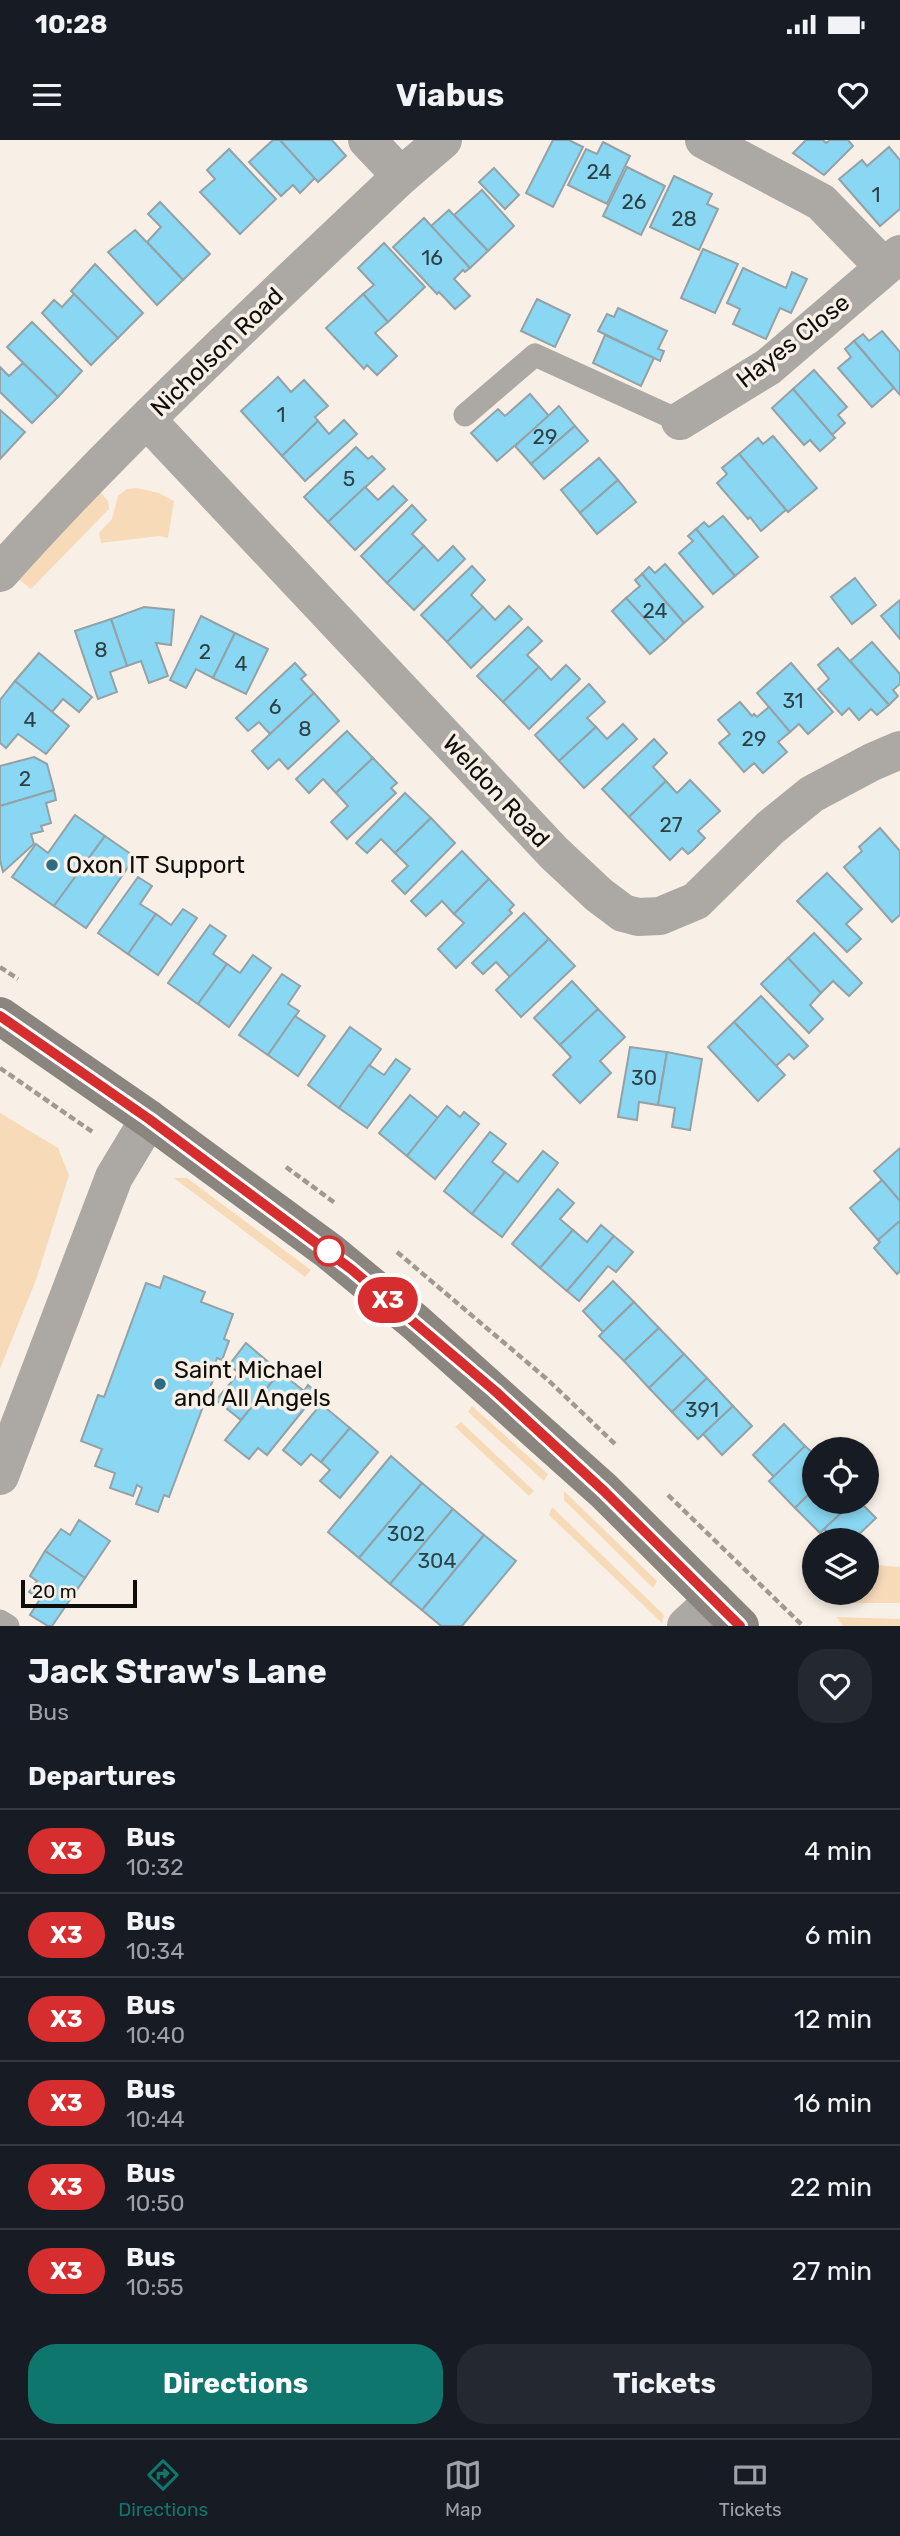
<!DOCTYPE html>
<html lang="en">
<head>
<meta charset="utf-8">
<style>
  body { margin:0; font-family:Rubik,sans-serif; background:#242831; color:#f1f3f6; height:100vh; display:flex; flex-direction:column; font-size:26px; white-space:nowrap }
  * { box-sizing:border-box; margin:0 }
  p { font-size:23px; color:#9ea1a6 }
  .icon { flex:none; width:38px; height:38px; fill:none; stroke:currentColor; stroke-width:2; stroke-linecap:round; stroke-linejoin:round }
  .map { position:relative; height:1486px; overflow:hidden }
  .details { display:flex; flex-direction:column; background:#171b24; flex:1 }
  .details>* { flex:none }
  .badge { padding:0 14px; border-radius:23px; font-size:24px; line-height:46px }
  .controls { position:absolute; left:802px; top:1297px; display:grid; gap:14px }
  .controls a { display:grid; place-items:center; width:77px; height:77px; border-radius:50%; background:#171b24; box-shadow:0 4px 10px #0003; font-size:35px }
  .scale { position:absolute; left:21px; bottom:18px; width:116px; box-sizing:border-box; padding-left:7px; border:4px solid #0f0d0a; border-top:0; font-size:19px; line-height:24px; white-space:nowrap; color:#0f0d0a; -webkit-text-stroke:5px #f8f0e6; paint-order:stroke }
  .map>.badge { position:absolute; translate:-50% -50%; box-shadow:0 0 0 4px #fff }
  h2 { padding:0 28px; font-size:26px; line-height:63px }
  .round { display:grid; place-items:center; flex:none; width:74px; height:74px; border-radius:28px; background:#242831 }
  .overview { display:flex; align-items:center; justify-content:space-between; height:119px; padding:0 28px }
  h1 { font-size:33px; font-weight:700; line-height:52px }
  .action { display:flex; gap:14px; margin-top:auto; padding:14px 28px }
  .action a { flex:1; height:80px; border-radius:28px; background:#0f766e; color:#fff; font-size:28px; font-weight:700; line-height:80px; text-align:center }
  .action a+a { background:#242831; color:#f1f3f6 }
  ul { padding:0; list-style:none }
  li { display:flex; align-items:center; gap:21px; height:84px; padding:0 28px; border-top:2px solid #363941 }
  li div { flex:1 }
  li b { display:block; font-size:26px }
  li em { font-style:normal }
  li .badge { min-width:77px; font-weight:700; text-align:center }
  .status { display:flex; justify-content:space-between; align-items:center; height:49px; padding:0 35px; background:#171b24; direction:ltr }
  .status svg { height:19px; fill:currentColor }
  header { display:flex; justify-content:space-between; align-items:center; height:91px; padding:0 28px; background:#171b24; font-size:32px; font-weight:700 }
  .menu { display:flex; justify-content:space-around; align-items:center; height:98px; border-top:2px solid #363941; background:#171b24; font-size:19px; color:#9ea1a6 }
  .menu a { display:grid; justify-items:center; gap:4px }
  .menu .selected { color:#0f766e }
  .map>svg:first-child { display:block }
</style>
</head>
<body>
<div class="status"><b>10:28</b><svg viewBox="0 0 49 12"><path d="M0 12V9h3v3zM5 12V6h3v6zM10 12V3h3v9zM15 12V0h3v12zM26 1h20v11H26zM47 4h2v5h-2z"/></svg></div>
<header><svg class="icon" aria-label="menu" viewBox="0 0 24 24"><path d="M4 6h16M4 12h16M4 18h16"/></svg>Viabus<svg class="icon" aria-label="heart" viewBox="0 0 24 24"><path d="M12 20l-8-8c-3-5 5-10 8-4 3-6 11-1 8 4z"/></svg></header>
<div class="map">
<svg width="900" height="1486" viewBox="0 0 900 1486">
  <rect width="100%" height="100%" fill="#f8f0e6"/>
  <g fill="#f7dbb9">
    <polygon points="137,348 159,353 174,361 168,398 159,396 101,403 99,393 112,379 118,356 127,349"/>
    <polygon points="99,351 108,361 109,369 31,449 16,437"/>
    <polygon points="0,973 58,1008 69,1035 36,1140 0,1229"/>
    <polygon points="174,1038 187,1038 311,1130 305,1137"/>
    <polygon points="472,1266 548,1334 544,1341 468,1272"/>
    <polygon points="461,1282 534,1351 529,1356 455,1287"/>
    <polygon points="564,1351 657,1441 653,1448 564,1360"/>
    <polygon points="552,1367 664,1475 662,1483 549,1375"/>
    <polygon points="866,1424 900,1427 900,1463 824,1463 835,1453 866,1452"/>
    <polygon points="836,1477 900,1479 900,1486 843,1486"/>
  </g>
  <g fill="#89d7f2" stroke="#94a1a6" stroke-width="2">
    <polygon points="273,0 280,0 315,38 300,53 293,45 281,56 249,22"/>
    <polygon points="280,0 332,0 346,16 318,42"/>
    <polygon points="553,0 569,0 583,7 553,67 526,53"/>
    <polygon points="806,0 823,0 826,3 830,0 848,0 853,6 824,35 793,13"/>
    <polygon points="603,2 630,16 607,64 568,45 586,9 597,14"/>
    <polygon points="889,7 900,20 900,69 880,86 839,39 862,20 867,26"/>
    <polygon points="229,9 276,59 240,94 200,52 215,39 207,30"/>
    <polygon points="627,27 665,46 641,95 603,76"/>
    <polygon points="494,28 519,55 505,69 479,42"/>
    <polygon points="674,36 712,54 707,64 718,69 699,110 650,87"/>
    <polygon points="482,50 514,86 488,111 454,75"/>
    <polygon points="160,62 210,114 183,140 147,102 161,87 148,74"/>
    <polygon points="449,70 488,111 470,128 431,86"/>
    <polygon points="424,78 470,128 465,132 463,130 454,139 470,156 455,169 439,152 437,154 393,107"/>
    <polygon points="135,90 183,140 157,165 108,112"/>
    <polygon points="384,103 425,147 388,182 363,154 374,145 358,128"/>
    <polygon points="703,109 738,124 715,173 681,158"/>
    <polygon points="95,124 143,173 118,198 71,151"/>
    <polygon points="743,128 786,148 792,132 807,139 791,173 780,168 766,199 733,184 740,169 727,163"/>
    <polygon points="74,154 118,198 91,225 42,173 54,160 62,167"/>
    <polygon points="363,154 388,182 375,193 397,216 377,235 367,225 364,229 326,188"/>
    <polygon points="537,159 570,175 555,207 521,191"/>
    <polygon points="618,168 667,191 658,209 664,211 660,221 598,191 607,174 614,177"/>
    <polygon points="32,182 82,231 58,257 7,207"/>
    <polygon points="882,191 900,212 900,255 854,201 863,194 869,201"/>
    <polygon points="605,195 654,218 641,246 593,223"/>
    <polygon points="854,201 894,248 872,267 838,228 851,217 845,209"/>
    <polygon points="23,223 58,257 32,283 0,252 0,227 9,236"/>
    <polygon points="814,230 847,267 838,275 845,283 832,295 793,249"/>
    <polygon points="278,237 291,252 304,240 328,266 315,277 318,281 282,316 241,271"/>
    <polygon points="793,249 835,298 820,311 810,300 804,305 772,268"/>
    <polygon points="530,254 549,276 497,321 471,293 498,269 505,276"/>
    <polygon points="559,266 575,286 531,324 515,306"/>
    <polygon points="0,270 25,292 0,319"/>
    <polygon points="344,280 357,294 305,341 282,316 318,281 329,294"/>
    <polygon points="575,286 588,301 544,339 531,324"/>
    <polygon points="773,296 817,348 788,372 739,314 758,298 763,304"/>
    <polygon points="356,307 368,319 372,316 385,329 328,382 304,357"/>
    <polygon points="739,314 786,370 761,391 750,377 748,379 717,343 727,334 722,328"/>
    <polygon points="599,318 618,340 580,373 561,350"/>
    <polygon points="618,340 636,362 597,394 580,373"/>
    <polygon points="393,346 407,360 355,410 328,382 365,347 378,360"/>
    <polygon points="412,365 426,380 412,394 424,406 387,443 361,416"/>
    <polygon points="723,376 758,417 735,436 696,389 704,382 709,387"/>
    <polygon points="696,389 735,436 713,454 679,413 693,401 688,396"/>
    <polygon points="424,406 438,421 453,406 465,419 414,470 387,443"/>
    <polygon points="665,424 703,467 684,483 642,434 649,427 655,433"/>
    <polygon points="472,426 485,440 471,455 483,467 447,502 421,475"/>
    <polygon points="642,434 684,483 665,501 626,458 640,446 635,440"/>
    <polygon points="855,438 876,465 852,484 831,457"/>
    <polygon points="626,458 665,501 650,514 612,471"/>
    <polygon points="900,460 900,499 881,476"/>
    <polygon points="509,466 522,479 471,528 447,502 483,467 495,480"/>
    <polygon points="144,467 174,470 171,505 156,503 168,536 149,543 141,521 127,526 111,479"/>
    <polygon points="201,476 235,493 213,538 196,529 186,548 170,540"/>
    <polygon points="111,479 127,526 110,532 117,552 98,559 75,491"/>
    <polygon points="528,487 542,501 527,515 539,527 503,562 477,536"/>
    <polygon points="235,493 268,509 246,554 213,538"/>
    <polygon points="872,502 900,534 900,544 893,550 898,556 889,565 850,521"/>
    <polygon points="838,508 889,565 877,575 871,569 859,580 849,568 842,575 818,549 829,539 818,525"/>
    <polygon points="39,513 92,557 79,572 63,559 52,572 15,541"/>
    <polygon points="295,523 306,535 301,539 314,553 270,594 259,582 248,591 236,578"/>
    <polygon points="791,523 833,572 808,594 799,584 790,592 757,553"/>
    <polygon points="566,525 580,539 529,589 503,562 539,527 551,540"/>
    <polygon points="15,541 69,586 46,614 18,594 6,608 0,603 0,560"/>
    <polygon points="589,544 605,562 587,578 596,587 559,621 535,595"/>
    <polygon points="314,553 339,581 288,629 279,619 268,629 252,611"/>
    <polygon points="740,562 752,576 754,574 757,577 769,567 790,592 778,602 787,612 763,633 754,623 744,632 719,603 730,594 718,580"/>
    <polygon points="623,584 637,599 584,648 559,621 596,587 607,599"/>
    <polygon points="347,591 373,618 336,653 323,639 309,653 296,639"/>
    <polygon points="654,599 667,613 653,627 666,641 629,677 602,649"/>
    <polygon points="34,617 47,624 54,650 0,666 0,626"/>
    <polygon points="373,618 397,643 391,648 396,653 347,699 331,682 348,666 336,653"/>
    <polygon points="690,640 720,671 698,691 705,698 693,710 688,714 682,708 670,720 629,677 666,641 677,653"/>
    <polygon points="54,650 56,660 46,663 51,683 41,686 43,691 31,694 34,704 3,732 0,720 0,666"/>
    <polygon points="405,653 431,678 395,713 381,699 367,713 356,703"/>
    <polygon points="75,675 105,696 54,766 12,737 36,704 48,713"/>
    <polygon points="431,678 455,703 405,754 392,741 408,726 395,713"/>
    <polygon points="880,688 900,711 900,775 892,782 844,727 862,711 859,707"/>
    <polygon points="105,696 135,717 86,788 54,766"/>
    <polygon points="462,711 489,739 454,774 442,761 426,776 411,761"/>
    <polygon points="827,733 862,769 846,784 861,799 847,812 797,761"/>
    <polygon points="138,737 152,746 140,764 156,774 128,814 98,793"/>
    <polygon points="489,739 514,765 509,770 512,773 456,828 438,809 464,783 454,774"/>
    <polygon points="183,769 197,778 158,835 128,814 156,774 171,785"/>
    <polygon points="524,773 549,799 510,837 496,822 483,834 472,823"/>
    <polygon points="210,785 226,796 213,814 227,824 198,864 168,843"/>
    <polygon points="814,793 862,843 849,856 833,841 821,853 788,818"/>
    <polygon points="549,799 575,826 521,877 496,850"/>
    <polygon points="253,815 271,828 229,887 198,864 227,824 240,833"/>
    <polygon points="788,818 821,853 810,865 823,879 809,893 761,844"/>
    <polygon points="282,834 300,846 288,864 299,871 268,915 239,895"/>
    <polygon points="572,841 598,869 560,905 534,878"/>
    <polygon points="761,856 808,906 794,919 789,914 776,926 734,882"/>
    <polygon points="598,869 625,897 600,921 611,933 580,963 553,935 571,917 560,905"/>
    <polygon points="295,876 325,896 298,936 268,915"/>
    <polygon points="734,882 785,935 758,961 708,907"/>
    <polygon points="350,887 381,909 339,968 308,945"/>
    <polygon points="630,907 667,912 658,965 639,962 637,980 618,977"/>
    <polygon points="667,912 702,919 690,990 672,987 675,968 658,965"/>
    <polygon points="396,919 410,929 367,988 339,968 369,925 384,935"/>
    <polygon points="410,955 438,978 407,1016 379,993"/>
    <polygon points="447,966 460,977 464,972 479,984 435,1039 407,1016"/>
    <polygon points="490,992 506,1004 492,1022 505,1032 472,1074 444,1051"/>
    <polygon points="900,1008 900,1061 874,1031"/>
    <polygon points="543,1011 558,1023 502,1097 472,1074 505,1032 518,1042"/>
    <polygon points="882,1040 900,1061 900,1081 878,1100 850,1068"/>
    <polygon points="558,1049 574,1063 560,1079 573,1090 540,1128 512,1104"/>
    <polygon points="900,1081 900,1131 897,1134 874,1108 880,1102 878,1100"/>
    <polygon points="601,1085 614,1096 567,1151 540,1128 573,1090 587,1102"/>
    <polygon points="614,1096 633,1112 616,1132 608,1126 579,1161 567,1151"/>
    <polygon points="164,1136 205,1152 201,1162 233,1174 224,1199 229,1201 222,1220 217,1218 213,1230 216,1232 169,1357 164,1355 158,1372 136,1364 142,1348 137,1345 133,1356 110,1348 115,1333 95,1326 102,1309 81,1301 98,1255 104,1257 146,1143 160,1148"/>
    <polygon points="613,1141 634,1162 603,1192 583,1171"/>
    <polygon points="634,1162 659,1188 624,1221 599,1196"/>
    <polygon points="659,1188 684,1214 649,1248 624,1221"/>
    <polygon points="246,1203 280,1232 241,1280 216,1260 239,1233 229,1225"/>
    <polygon points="684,1214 707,1238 672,1272 649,1248"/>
    <polygon points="280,1232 304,1251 308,1245 317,1253 267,1315 258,1308 249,1319 225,1300"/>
    <polygon points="707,1238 733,1266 698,1299 672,1272"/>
    <polygon points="321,1264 350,1288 321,1322 311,1314 301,1325 283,1310"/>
    <polygon points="733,1266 752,1286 722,1315 703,1294"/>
    <polygon points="784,1284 805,1306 774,1337 753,1315"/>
    <polygon points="350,1288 378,1312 340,1358 320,1341 330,1330 321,1322"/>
    <polygon points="805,1306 814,1314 814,1349 795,1368 769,1341"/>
    <polygon points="391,1316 422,1343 359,1418 328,1392"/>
    <polygon points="422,1343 453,1369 390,1444 359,1418"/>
    <polygon points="814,1349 814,1362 853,1362 820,1393 795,1368"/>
    <polygon points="853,1362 860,1362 876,1378 853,1400 835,1400 824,1389"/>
    <polygon points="453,1369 484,1395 422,1470 390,1444"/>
    <polygon points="79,1380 110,1401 85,1438 45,1411 61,1389 70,1395"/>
    <polygon points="484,1395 516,1421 462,1486 441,1486 422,1470"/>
    <polygon points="45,1411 85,1438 52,1486 48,1486 30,1475 40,1459 29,1452 37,1441 30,1436"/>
  </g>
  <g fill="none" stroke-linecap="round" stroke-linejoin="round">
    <g stroke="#a09a92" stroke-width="4.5" stroke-dasharray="7 3.5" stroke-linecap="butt">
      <polyline points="0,827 18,839"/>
      <polyline points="0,928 94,993"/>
      <polyline points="286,1027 335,1063"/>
      <polyline points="397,1112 548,1240 616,1305"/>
      <polyline points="668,1355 803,1486"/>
    </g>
    <g stroke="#aca8a4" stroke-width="23">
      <polyline points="465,275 535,215 680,281"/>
      <polyline points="0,1481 8,1486"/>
    </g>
    <g stroke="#aca8a4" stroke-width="38">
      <polyline points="367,0 401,36"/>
      <polyline points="704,0 821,62 884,127"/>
      <polyline points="147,280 554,713 599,755 623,773 638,777 660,776 696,761 770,688 812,654 872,622 900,610"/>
      <polyline points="680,281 768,227 900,114"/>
      <path d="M0,433C125,293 265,165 401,36L443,0"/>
      <polyline points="0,1336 114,1037 149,979"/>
      <polyline points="686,1486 714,1460"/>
    </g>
    <polyline stroke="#8a857f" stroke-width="38" points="0,876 149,979 329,1111 415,1182 604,1351 740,1486"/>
  </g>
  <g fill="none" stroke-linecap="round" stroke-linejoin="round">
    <defs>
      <polyline id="line" points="0,876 149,979 351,1129 495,1251 604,1351 740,1486"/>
    </defs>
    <use href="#line" stroke="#fff" stroke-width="16"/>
    <use href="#line" stroke="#d62e2f" stroke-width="10"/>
  </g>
  <g fill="#2d6d81" stroke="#f8f0e6" stroke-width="2.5">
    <circle cx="52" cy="725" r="7"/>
    <circle cx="160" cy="1244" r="7"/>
  </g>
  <circle fill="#fff" stroke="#d62e2f" stroke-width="3.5" cx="329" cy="1111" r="14"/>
  <g text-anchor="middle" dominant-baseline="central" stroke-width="7" stroke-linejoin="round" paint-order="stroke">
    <g font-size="21" fill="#2e4044">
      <text x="599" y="31">24</text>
      <text x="876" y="54">1</text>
      <text x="634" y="61">26</text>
      <text x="684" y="78">28</text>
      <text x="432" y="117">16</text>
      <text x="281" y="274">1</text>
      <text x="545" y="296">29</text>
      <text x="349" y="338">5</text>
      <text x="655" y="470">24</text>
      <text x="101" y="509">8</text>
      <text x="205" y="511">2</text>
      <text x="241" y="523">4</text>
      <text x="793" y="560">31</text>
      <text x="275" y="566">6</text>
      <text x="30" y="579">4</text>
      <text x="305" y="588">8</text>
      <text x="754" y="598">29</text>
      <text x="25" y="638">2</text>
      <text x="671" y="684">27</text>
      <text x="644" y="937">30</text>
      <text x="702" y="1269">391</text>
      <text x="406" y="1393">302</text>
      <text x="437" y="1420">304</text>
    </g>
    <g font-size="24" fill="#0f0d0a" stroke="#f8f0e6">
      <text transform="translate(793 201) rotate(-38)">Hayes Close</text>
      <text transform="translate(217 212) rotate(-44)">Nicholson Road</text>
      <text transform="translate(496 651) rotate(47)">Weldon Road</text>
    </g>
    <g font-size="24" fill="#0f0d0a" stroke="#f8f0e6" text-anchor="start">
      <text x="66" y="725">Oxon IT Support</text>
      <text x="174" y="1230">Saint Michael<tspan x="174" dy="28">and All Angels</tspan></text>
    </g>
  </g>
</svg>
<div class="controls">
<a><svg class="icon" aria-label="locate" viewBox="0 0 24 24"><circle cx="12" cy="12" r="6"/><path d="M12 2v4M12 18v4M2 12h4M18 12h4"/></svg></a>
<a><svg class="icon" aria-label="layers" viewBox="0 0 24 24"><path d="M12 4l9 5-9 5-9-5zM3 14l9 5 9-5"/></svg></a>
</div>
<div class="scale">20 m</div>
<b class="badge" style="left:388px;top:1160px;background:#d62e2f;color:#fff">X3</b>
</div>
<section class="details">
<div class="overview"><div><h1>Jack Straw's Lane</h1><p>Bus</p></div><a class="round"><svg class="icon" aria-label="heart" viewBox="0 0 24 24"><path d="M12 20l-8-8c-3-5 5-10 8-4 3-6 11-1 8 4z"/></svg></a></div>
<h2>Departures</h2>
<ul>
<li><span class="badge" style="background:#d62e2f;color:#fff">X3</span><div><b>Bus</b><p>10:32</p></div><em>4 min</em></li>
<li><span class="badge" style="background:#d62e2f;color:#fff">X3</span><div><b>Bus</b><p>10:34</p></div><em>6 min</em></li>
<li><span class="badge" style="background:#d62e2f;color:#fff">X3</span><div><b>Bus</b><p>10:40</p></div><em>12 min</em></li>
<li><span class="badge" style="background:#d62e2f;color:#fff">X3</span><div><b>Bus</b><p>10:44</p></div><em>16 min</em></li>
<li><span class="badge" style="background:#d62e2f;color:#fff">X3</span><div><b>Bus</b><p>10:50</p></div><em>22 min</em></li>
<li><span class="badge" style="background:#d62e2f;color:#fff">X3</span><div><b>Bus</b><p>10:55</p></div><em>27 min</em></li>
</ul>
<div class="action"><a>Directions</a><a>Tickets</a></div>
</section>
<nav class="menu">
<a class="selected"><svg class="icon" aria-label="directions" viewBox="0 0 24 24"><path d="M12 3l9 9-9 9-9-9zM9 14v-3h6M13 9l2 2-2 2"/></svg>Directions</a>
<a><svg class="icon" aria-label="map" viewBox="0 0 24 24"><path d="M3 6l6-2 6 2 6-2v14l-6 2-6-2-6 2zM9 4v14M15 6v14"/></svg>Map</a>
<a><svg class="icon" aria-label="tickets" viewBox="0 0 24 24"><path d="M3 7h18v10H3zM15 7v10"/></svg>Tickets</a>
</nav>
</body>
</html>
